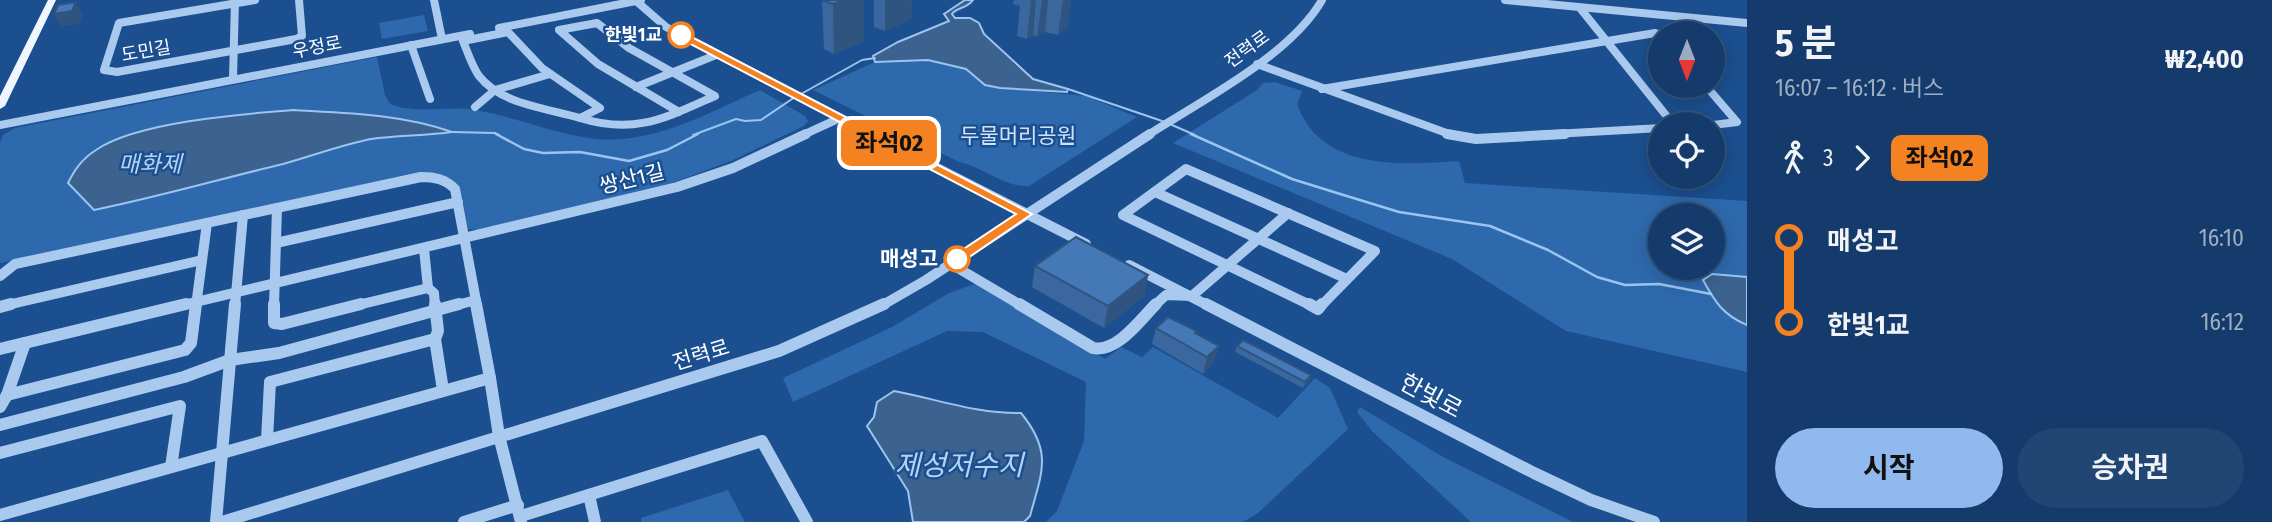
<!DOCTYPE html>
<html lang="ko">
<head>
<meta charset="utf-8">
<style>
  body { margin:0; font-family:"Fira Sans Condensed","Noto Sans KR",sans-serif; background:#214673; color:#f1f3f6; height:100vh; display:flex; flex-direction:column; font-size:26px; white-space:nowrap }
  * { box-sizing:border-box; margin:0 }
  p { font-size:23px; color:#9dadc1 }
  .icon { flex:none; width:38px; height:38px; fill:none; stroke:currentColor; stroke-width:2; stroke-linecap:round; stroke-linejoin:round }
  .map { position:relative; flex:1; overflow:hidden }
  .side { display:flex; flex-direction:column; background:#143b6b; width:525px }
  .side>* { flex:none }
  .badge { padding:0 14px; border-radius:10px; font-size:24px; line-height:46px }
  .needle { width:46px; rotate:180deg }
  .tools { position:absolute; left:1648px; top:21px; display:grid; gap:14px }
  .tools a { display:grid; place-items:center; width:77px; height:77px; border-radius:50%; background:#143b6b; box-shadow:0 4px 18px #0003,0 0 0 2px #33557e; font-size:35px }
  .map>.badge { position:absolute; translate:-50% -50%; box-shadow:0 0 0 4px #fff }
  .legs { display:flex; align-items:center; gap:10px; height:77px; padding:0 28px; font-size:23px }
  .legs p { margin-inline-start:auto }
  .head { display:flex; align-items:center; justify-content:space-between; height:119px; padding:0 28px }
  h1 { font-size:38px; font-weight:700; line-height:52px }
  .button { display:flex; gap:14px; margin-top:auto; padding:14px 28px }
  .button a { flex:1; height:80px; border-radius:42px; background:#90b9f0; color:#111; font-size:28px; font-weight:700; line-height:80px; text-align:center }
  .button a+a { background:#214673; color:#f1f3f6 }
  ul { padding:0 28px; list-style:none }
  li { display:flex; align-items:center; gap:24px; height:84px; font-size:26px }
  li i { display:grid; place-items:center; width:10px; height:100%; margin:0 9px; background:currentColor }
  li i::after { content:''; width:18px; height:18px; margin:-9px; border:5px solid; border-radius:50%; background:#143b6b }
  li p { margin-inline-start:auto }
  li:first-child i { background:linear-gradient(#0000 50%,currentColor 0) }
  li:last-child i { background:linear-gradient(currentColor 50%,#0000 0) }
  main { display:flex; flex:1; min-height:0 }
  .map>svg:first-child { display:block }
</style>
</head>
<body>
<main>
<div class="map">
<svg width="1747" height="522" viewBox="0 0 1747 522">
  <rect width="100%" height="100%" fill="#1b4f8f"/>
  <g fill="#2e69ad" fill-rule="evenodd">
    <polygon points="424,15 428,31 382,39 379,23"/>
    <path d="M377,57L385,95L390,104C418,115 446,105 474,110C513,116 550,132 588,138C650,147 705,114 760,90L805,116L808,121L804,126L731,161L672,183L482,230L468,229C455,176 463,178 407,177L0,263V142L3,135L15,128Z"/>
    <path d="M904,60H928L958,66L966,69L985,85L1000,88L1086,96L1137,117L1029,186C1005,188 983,167 959,162L813,90L875,62Z"/>
    <path d="M1275,82L1302,91L1297,104C1321,171 1401,165 1459,161L1465,183L1747,201V372L1566,331L1452,259L1173,143L1257,90L1263,83ZM1661,215H1713V268H1661Z"/>
    <polygon points="977,283 1105,359 1121,347 1142,357 1153,347 1278,418 1315,378 1330,388 1348,429 1258,513 1243,522 1046,522 1057,511 1084,441 1086,382 983,332 947,331 793,402 783,378 892,327 949,293"/>
    <polygon points="1360,407 1445,458 1573,522 1471,522 1372,431 1357,412"/>
    <polygon points="728,490 745,522 641,522 641,518"/>
  </g>
  <g fill="#3c6290" stroke="#9cc4f0" stroke-width="2">
    <path d="M965,0H973C967,9 957,7 952,14L955,18H970L979,23L984,34L1033,79L1068,89L1067,92L1000,88L985,85L966,69L928,60L875,62L873,56L898,42L949,21L944,14Z"/>
    <path d="M293,110C345,113 402,114 452,132C425,136 397,135 371,139C341,145 312,156 283,164C220,179 158,197 94,210L68,183C75,169 82,159 96,150C136,122 242,114 293,110Z"/>
    <path d="M1712,274L1747,277V325C1723,315 1715,302 1703,280Z"/>
    <path d="M894,391C937,399 977,414 1021,413C1053,452 1042,472 1030,516L1024,522H913L908,491L867,426L874,417L877,402Z"/>
  </g>
  <g fill="none" stroke-linecap="round" stroke-linejoin="round">
    <g stroke="#9cc4f0" stroke-width="2">
      <polyline points="1068,89 1165,122"/>
      <polyline points="801,94 862,60 875,58"/>
      <polyline points="1172,125 1195,135"/>
      <polyline points="452,132 495,133 499,135"/>
      <polyline points="693,135 736,119 745,121 761,120 795,97"/>
    </g>
    <g stroke="#9cc4f0" stroke-width="2.5">
      <polyline points="496,134 524,149 543,153 580,152 629,161 667,150 698,134"/>
      <polyline points="1191,134 1292,179 1337,193 1399,212 1490,226 1548,250 1597,277 1625,285 1659,284 1711,294"/>
    </g>
    <g stroke="#a9c9ee" stroke-width="8">
      <polyline points="255,0 119,23 104,70 117,72 296,39 302,36 299,0"/>
      <polyline points="434,0 442,39"/>
      <polyline points="635,0 666,27 874,135"/>
      <polyline points="1505,0 1747,23"/>
      <polyline points="1580,8 1673,124"/>
      <polyline points="499,28 641,0"/>
      <path d="M508,32L542,68L600,108L580,118C547,108 502,105 479,76C472,66 468,53 463,41Z"/>
      <polyline points="411,45 430,99"/>
      <polyline points="1257,64 1452,135"/>
      <polyline points="233,79 235,0"/>
      <polyline points="1706,86 1737,122 1713,125"/>
      <polyline points="636,87 716,55"/>
      <polyline points="1322,89 1655,33 1661,35"/>
      <polyline points="475,107 495,90 550,74"/>
      <path d="M580,118C635,135 665,118 715,96L629,48L597,23L559,30L598,64L679,112"/>
      <polyline points="0,125 470,34"/>
      <polyline points="803,135 840,118"/>
      <path d="M1148,135C1201,101 1291,55 1322,0"/>
      <polyline points="1536,135 1661,128"/>
    </g>
    <g stroke="#a9c9ee" stroke-width="10">
      <polyline points="870,134 1086,244"/>
      <polyline points="1447,134 1476,139 1565,134"/>
      <polyline points="1155,192 1347,279"/>
      <polyline points="276,243 458,202"/>
      <polyline points="951,264 1022,306"/>
      <polyline points="1129,265 1209,306"/>
      <path d="M0,276L15,264L421,177C435,177 445,179 455,189L477,306"/>
      <polyline points="428,288 434,293 435,306"/>
      <polyline points="3,306 202,260"/>
      <polyline points="179,306 677,187 733,168 806,134"/>
      <polyline points="196,306 207,223"/>
      <polyline points="235,306 243,215"/>
      <polyline points="274,306 277,208"/>
      <polyline points="354,306 428,288 424,249"/>
      <polyline points="453,306 476,300"/>
      <polyline points="881,306 926,280 1150,134"/>
      <polyline points="1154,306 1166,295 1192,296 1288,213"/>
      <polyline points="1312,306 1123,215 1186,169 1375,251 1321,306"/>
    </g>
    <g stroke="#a9c9ee" stroke-width="12">
      <polyline points="274,304 274,323 282,324 361,304"/>
      <path d="M1019,304L1093,348C1117,353 1140,320 1156,304"/>
      <polyline points="1206,304 1534,473 1591,500 1654,522"/>
      <polyline points="1309,304 1318,309 1322,304"/>
      <polyline points="0,307 11,304"/>
      <polyline points="435,339 438,331 435,304"/>
      <polyline points="25,343 7,395 185,350 191,343 196,304"/>
      <polyline points="0,349 186,304"/>
      <polyline points="490,378 499,436 521,522"/>
      <polyline points="0,407 7,395"/>
      <polyline points="0,425 184,377 230,360 279,353 459,304"/>
      <polyline points="267,440 270,382 435,339 443,390"/>
      <polyline points="0,453 180,406 171,467"/>
      <polyline points="589,495 595,522"/>
      <polyline points="0,515 490,378 476,304"/>
      <polyline points="521,516 762,441 807,522"/>
      <polyline points="216,522 235,304"/>
      <polyline points="222,522 779,351 884,304"/>
      <polyline points="464,522 518,505"/>
    </g>
    <polygon fill="#f0f6ff" fill-rule="evenodd" points="48,0 56,0 5,106 0,109 0,96"/>
  </g>
  <g fill="#3a679d">
    <polygon points="822,0 864,0 864,41 834,54 824,49"/>
    <polygon points="874,0 912,0 911,19 885,31 874,27"/>
    <polygon points="1014,0 1071,0 1067,29 1058,35 1045,32 1037,37 1033,35 1027,39 1017,36 1020,6 1013,4"/>
    <polygon points="1035,266 1148,275 1144,296 1104,328 1032,287"/>
    <polygon points="1156,328 1197,331 1196,334 1219,346 1214,362 1203,374 1152,344"/>
    <polygon points="1237,346 1311,375 1309,381 1303,388 1235,352"/>
  </g>
  <g fill="#305480">
    <polygon points="844,0 864,0 864,41 834,54 833,4"/>
    <polygon points="885,0 912,0 911,19 885,31"/>
    <polygon points="1031,0 1036,0 1033,35 1027,39"/>
    <polygon points="1042,0 1048,0 1045,32 1037,37"/>
    <polygon points="1063,0 1071,0 1067,29 1058,35"/>
    <polygon points="76,2 83,15 79,24 61,26 54,14"/>
    <polygon points="1148,275 1144,296 1104,328 1108,306"/>
    <polygon points="1219,346 1214,362 1203,374 1207,357"/>
    <polygon points="1311,375 1309,381 1303,388 1305,382"/>
  </g>
  <g fill="#4478b7" stroke="#305480" stroke-width="2">
    <polygon points="822,0 844,0 833,4"/>
    <polygon points="76,2 72,11 54,14 58,5"/>
    <polygon points="1076,237 1148,275 1108,306 1035,266"/>
    <polygon points="1168,317 1197,331 1195,333 1219,346 1207,357 1156,328"/>
    <polygon points="1243,340 1311,375 1305,382 1237,346"/>
  </g>
  <polygon fill="#f58220" stroke="#fff" stroke-width="2" points="677,33 684,33 1032,214 962,262 953,262 953,256 1016,214 677,37"/>
  <g fill="#fff" stroke="#f58220" stroke-width="3.5">
    <circle cx="681" cy="35" r="12"/>
    <circle cx="957" cy="259" r="12"/>
  </g>
  <g text-anchor="middle" dominant-baseline="central" stroke-width="5" stroke-linejoin="round" paint-order="stroke">
    <g font-size="18" font-weight="bold" fill="#fff" stroke="#1b4f8f" text-anchor="end">
      <text x="662" y="35">한빛1교</text>
    </g>
    <g font-size="18" fill="#fff" stroke="#1b4f8f">
      <text transform="translate(317 47) rotate(-11)">우정로</text>
      <text transform="translate(1247 49) rotate(-36)">전력로</text>
      <text transform="translate(146 51) rotate(-10)">도민길</text>
    </g>
    <g font-size="21" fill="#cfe3fa" stroke="#1b4f8f">
      <text x="1018" y="136">두물머리공원</text>
    </g>
    <g font-size="21" fill="#fff" stroke="#1b4f8f">
      <text transform="translate(632 179) rotate(-14)">쌍산1길</text>
      <text transform="translate(701 355) rotate(-17)">전력로</text>
    </g>
    <g font-size="21" font-weight="bold" fill="#fff" stroke="#1b4f8f" text-anchor="end">
      <text x="938" y="259">매성고</text>
    </g>
    <g font-size="23" font-style="italic" fill="#b5d3f5" stroke="#1b4f8f">
      <text x="150" y="164">매화제</text>
    </g>
    <g font-size="24" fill="#fff" stroke="#1b4f8f">
      <text transform="translate(1431 396) rotate(28)">한빛로</text>
    </g>
    <g font-size="28" font-style="italic" fill="#b5d3f5" stroke="#1b4f8f">
      <text x="959" y="465">제성저수지</text>
    </g>
  </g>
</svg>
<div class="tools">
<a><svg class="needle" viewBox="-14 -14 28 28"><path d="M0-13l5 13h-10z" fill="#e53935"/><path d="M0 13l5-13h-10z" fill="#9dadc1"/></svg></a>
<a><svg class="icon" aria-label="locate" viewBox="0 0 24 24"><circle cx="12" cy="12" r="6"/><path d="M12 2v4M12 18v4M2 12h4M18 12h4"/></svg></a>
<a><svg class="icon" aria-label="layers" viewBox="0 0 24 24"><path d="M12 4l9 5-9 5-9-5zM3 14l9 5 9-5"/></svg></a>
</div>
<b class="badge" style="left:889px;top:143px;background:#f58220;color:#111">좌석02</b>
</div>
<section class="side">
<div class="head"><div><h1>5 분</h1><p>16:07 – 16:12 · 버스</p></div><b>₩2,400</b></div>
<div class="legs"><svg class="icon" aria-label="walk" viewBox="0 0 24 24"><circle cx="13" cy="4" r="2"/><path d="M13 8l-2 6 4 7M11 14l-3 7M7 12l3-4h3l4 4"/></svg>3<svg class="icon" aria-label="forward" viewBox="0 0 24 24"><path d="M9 5l7 7-7 7"/></svg><b class="badge" style="background:#f58220;color:#111">좌석02</b></div>
<ul>
<li><i style="color:#f58220"></i><b>매성고</b><p>16:10</p></li>
<li><i style="color:#f58220"></i><b>한빛1교</b><p>16:12</p></li>
</ul>
<div class="button"><a>시작</a><a>승차권</a></div>
</section>
</main>
</body>
</html>
